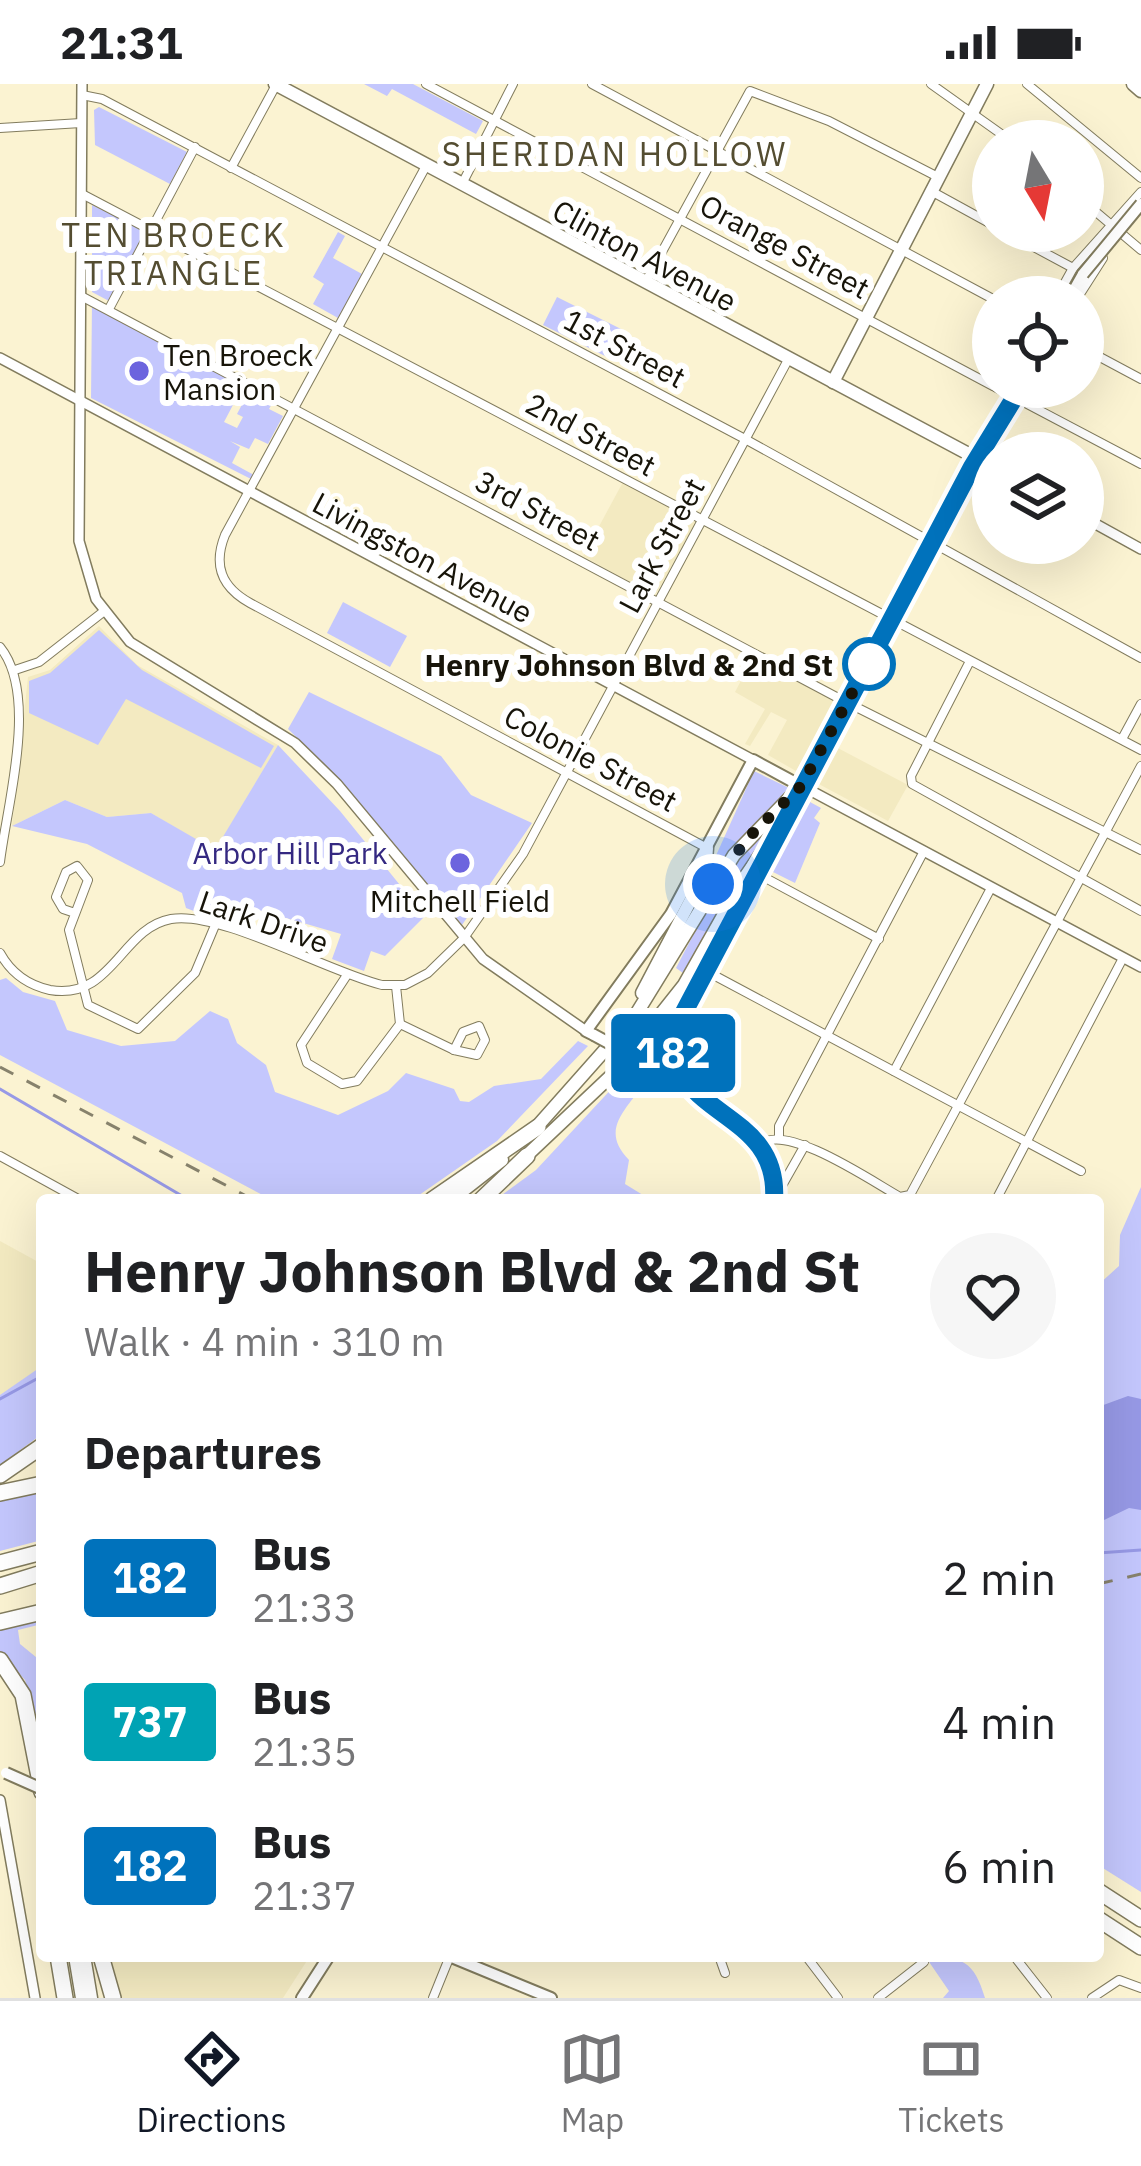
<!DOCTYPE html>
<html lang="en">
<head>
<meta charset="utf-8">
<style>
  body { margin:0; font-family:"IBM Plex Sans",sans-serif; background:#f6f6f6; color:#202124; height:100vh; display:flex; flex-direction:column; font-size:45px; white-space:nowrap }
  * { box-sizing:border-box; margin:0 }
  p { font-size:39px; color:#757577 }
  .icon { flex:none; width:66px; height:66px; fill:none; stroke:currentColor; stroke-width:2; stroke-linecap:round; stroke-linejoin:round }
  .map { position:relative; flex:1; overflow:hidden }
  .drawer { position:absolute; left:36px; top:1110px; width:1068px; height:768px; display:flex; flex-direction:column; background:#fff; border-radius:12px; box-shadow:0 12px 48px #0002 }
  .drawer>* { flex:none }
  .badge { padding:0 24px; border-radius:9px; font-size:42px; line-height:78px }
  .needle { width:78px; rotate:170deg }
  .tools { position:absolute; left:972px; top:36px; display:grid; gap:24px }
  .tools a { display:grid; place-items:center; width:132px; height:132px; border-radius:50%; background:#fff; box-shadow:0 12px 48px #0002; font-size:60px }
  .you { position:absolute; width:60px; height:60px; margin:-30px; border:9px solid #fff; border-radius:50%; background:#1a73e8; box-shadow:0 0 0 18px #1a73e833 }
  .map>.badge { position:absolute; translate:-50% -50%; box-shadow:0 0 0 6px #fff }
  h2 { padding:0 48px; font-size:45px; line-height:108px }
  .round { display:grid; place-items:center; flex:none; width:126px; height:126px; border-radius:63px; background:#f6f6f6 }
  .overview { display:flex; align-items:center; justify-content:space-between; height:204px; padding:0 48px }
  h1 { font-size:57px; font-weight:700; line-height:90px }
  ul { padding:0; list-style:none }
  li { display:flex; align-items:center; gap:36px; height:144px; padding:0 48px }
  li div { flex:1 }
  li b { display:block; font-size:45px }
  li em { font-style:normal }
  li .badge { min-width:132px; font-weight:700; text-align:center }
  .status { display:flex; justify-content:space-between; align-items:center; height:84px; padding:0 60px; background:#fff; direction:ltr }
  .status svg { height:33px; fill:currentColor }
  .dock { display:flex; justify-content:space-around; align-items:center; height:168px; border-top:3px solid #e0e0e0; background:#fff; font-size:33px; color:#757577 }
  .dock a { display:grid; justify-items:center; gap:6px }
  .dock .selected { color:#111827 }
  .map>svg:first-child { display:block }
</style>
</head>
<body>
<div class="status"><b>21:31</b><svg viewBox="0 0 49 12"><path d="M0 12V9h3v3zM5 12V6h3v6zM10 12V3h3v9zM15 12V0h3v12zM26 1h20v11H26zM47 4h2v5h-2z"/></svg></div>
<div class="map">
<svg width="1141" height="1914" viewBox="0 0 1141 1914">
  <rect width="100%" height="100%" fill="#fbf3d2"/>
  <g fill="#f3eac1">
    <polygon points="623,398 696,438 655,512 583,472"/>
    <polygon points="99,542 137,581 278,661 215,767 151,729 107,733 65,716 12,742 28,593 50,586"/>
    <polygon points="753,574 836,618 796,687 768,671 787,636 771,628 750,662 745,660 765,625 735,608"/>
    <polygon points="834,662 908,701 888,737 815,698"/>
    <polygon points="0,1157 42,1180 42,1287 0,1318"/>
    <polygon points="105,1872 310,1872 283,1914 117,1914"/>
  </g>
  <g fill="#c4c7fd">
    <polygon points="364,0 413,0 483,37 476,50 392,5 387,12"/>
    <polygon points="99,23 187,68 170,100 95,61 94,26"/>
    <polygon points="92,121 147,148 109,217 92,208"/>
    <polygon points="338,148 345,152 333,174 362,190 338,234 313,220 324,200 313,193"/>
    <polygon points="557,213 623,246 609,274 543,241"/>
    <polygon points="92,219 244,300 224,338 237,344 243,333 237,330 250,305 273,318 269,325 283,332 268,360 255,354 249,365 230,357 240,363 232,379 254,391 251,395 91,314"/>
    <polygon points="343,518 407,552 390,583 327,549"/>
    <polygon points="99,546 142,586 274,662 261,684 126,615 98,661 29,629 29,597 50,589"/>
    <polygon points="309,608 441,672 471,711 532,739 462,841 338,694 288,645"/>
    <polygon points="278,661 340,727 425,832 385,872 371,867 364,887 332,875 341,850 238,820 233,842 186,824 182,809 87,760 12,742 65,716 107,733 151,729 215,766"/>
    <polygon points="754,687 789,704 705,796"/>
    <polygon points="795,711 743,784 691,884 651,938 683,889 676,884 722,796"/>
    <polygon points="810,718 821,724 814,734 820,739 795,799 769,786"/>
    <polygon points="6,894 23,908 55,917 67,946 121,962 175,957 210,927 228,935 237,959 266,981 275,1008 338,1031 388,1007 406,989 454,1005 460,1017 469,1018 494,1002 541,995 578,957 588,962 497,1057 412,1116 272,1116 0,971 0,896"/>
    <path d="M630,985L648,994C628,1025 598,1044 629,1076L625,1100L651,1116H495L536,1086Z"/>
    <polygon points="1141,1103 1141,1808 1098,1781 1098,1201 1119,1182 1120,1151"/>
    <polygon points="42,1282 42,1350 0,1381 0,1311"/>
    <polygon points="42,1407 42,1456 0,1467 0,1415"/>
    <polygon points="42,1534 42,1540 18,1546 20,1560 42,1578 42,1657 25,1596 0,1568 0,1544"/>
    <path d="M925,1872C962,1872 974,1877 985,1914H943L949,1907Z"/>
  </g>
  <polygon fill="#9799e6" points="1128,1312 1141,1315 1141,1426 1129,1424 1102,1437 1098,1323"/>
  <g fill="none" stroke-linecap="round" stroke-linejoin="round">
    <g stroke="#9799e6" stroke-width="3">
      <polyline points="0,1005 189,1116"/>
      <polyline points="0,1315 42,1292"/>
      <polyline points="1098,1469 1141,1466"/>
    </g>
    <defs>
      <g id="minor">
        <polyline points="426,0 993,302"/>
        <polyline points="592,0 993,215"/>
        <polyline points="931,0 1011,57"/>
        <polyline points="1027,0 1141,94"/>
        <polyline points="82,11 102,15 745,355 1141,574"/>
        <polyline points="0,44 81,39"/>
        <path d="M426,82L225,451C213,481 221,503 250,519L707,764"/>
        <polyline points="231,84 276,1"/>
        <polyline points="462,100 513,0"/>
        <polyline points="931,107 993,141"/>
        <polyline points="82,110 1141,666"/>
        <polyline points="1083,117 1141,166"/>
        <polyline points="1004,147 1073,184"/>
        <polyline points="646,197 750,7 829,37 938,93"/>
        <polyline points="81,212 842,616 1141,766"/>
        <polyline points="1057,213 1073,184 1141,108"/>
        <polyline points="1078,213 1103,174"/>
        <polyline points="110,223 195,63"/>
        <polyline points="1083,264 1141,295"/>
        <polyline points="995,303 1141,380"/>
        <path d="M0,563C39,611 7,720 0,778"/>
        <polyline points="970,577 911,692 912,700 1141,827"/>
        <polyline points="15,586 39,578 103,528"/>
        <polyline points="1122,655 1141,620"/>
        <polyline points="758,790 879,855"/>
        <polyline points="72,828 63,825 56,813 66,788 77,782 88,796 69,846 88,921 138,945 195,889 216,839"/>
        <path d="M0,869C11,889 27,901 50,906C112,917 121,844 171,835C219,826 328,888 382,901H405L428,889L464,854L523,770L789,274"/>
        <polyline points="706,887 1081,1087"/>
        <polyline points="347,891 301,961 307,979 342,1000 357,997 400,940 396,902"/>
        <polyline points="400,940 454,966"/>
        <polygon points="479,942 485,956 477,971 454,966 463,948"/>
        <polyline points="894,987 991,804"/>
        <polyline points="779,1054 779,1042 924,767"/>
        <path d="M761,1060C787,1039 873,1098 900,1113L910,1111L1141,682"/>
        <polyline points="0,1072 80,1116"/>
        <polyline points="775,1114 805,1061"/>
        <polyline points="996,1116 1123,874"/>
        <polyline points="719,1872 725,1889"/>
        <polyline points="806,1872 838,1914"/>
        <polyline points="1014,1872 1047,1914"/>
        <polyline points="433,1914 450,1872"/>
        <polyline points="878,1914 924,1878"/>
        <polyline points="1092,1914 1119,1896 1141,1904"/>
      </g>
      <g id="tertiary">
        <polyline points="82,0 79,457 96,515 130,558 295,659 337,700 483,875 586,947"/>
        <polyline points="0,274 753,676"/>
        <polyline points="978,375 993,384"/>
        <polyline points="1083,433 1141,465"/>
        <polyline points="802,702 1141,883"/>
        <polyline points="0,1716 35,1914"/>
      </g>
      <g id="secondary">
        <polyline points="1070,213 1083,190"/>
        <polyline points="978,375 1021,303"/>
        <polyline points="674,950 675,976 691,1005"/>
        <polyline points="594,951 586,947 671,830 753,676 801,702"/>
        <path d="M652,983C703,1016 778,1044 774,1116"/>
        <polyline points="653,984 773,759"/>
        <polyline points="449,1872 551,1914"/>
        <polyline points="302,1914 329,1872"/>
      </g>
      <g id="primary">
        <polyline points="275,0 978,375 793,723 745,793 684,901 614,989 524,1074"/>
        <polyline points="1133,0 1141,7"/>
        <polyline points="833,298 987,0"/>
        <polyline points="642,909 705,789 707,764"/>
        <polyline points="534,1046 635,932 734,771 801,702"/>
        <polyline points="451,1116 502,1076"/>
        <polyline points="75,1872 82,1914"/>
        <polyline points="84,1872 91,1914"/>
      </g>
      <g id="motorway">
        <polyline points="432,1116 538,1043"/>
        <polyline points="481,1116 527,1072"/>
        <polyline points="0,1391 42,1362"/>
        <polyline points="0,1409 42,1400"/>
        <polyline points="0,1479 42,1468"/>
        <polyline points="0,1502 42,1489"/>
        <polyline points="0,1538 42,1528"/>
        <polyline points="0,1576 23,1611 42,1708"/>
        <polyline points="1098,1807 1141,1835"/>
        <polyline points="1098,1835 1141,1863"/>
        <polyline points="58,1872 65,1914"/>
        <polyline points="101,1872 113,1914"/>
      </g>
    </defs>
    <use href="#minor" stroke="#827c5e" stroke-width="10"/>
    <use href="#tertiary" stroke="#827c5e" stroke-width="12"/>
    <use href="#secondary" stroke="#827c5e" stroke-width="14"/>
    <use href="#primary" stroke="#827c5e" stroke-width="15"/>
    <use href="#motorway" stroke="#827c5e" stroke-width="18"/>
    <use href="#minor" stroke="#fff" stroke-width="8"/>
    <use href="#tertiary" stroke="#fff" stroke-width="9"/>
    <use href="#secondary" stroke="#fff" stroke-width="10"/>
    <use href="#primary" stroke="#fff" stroke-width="12"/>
    <use href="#motorway" stroke="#fff" stroke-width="15"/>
    <g stroke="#87826c" stroke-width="3" stroke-dasharray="15 15" stroke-linecap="butt">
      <polyline points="0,983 254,1116"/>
      <polyline points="1098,1500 1141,1490"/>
    </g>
    <defs>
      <g id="secondary-bridge">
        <polyline points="1083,190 1141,120"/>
        <polyline points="594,951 644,978"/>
        <polyline points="6,1689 42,1705"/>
      </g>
    </defs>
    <use href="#secondary-bridge" stroke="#827c5e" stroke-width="14" stroke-linecap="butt"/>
    <use href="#secondary-bridge" stroke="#fff" stroke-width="10"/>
  </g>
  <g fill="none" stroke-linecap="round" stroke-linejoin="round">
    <defs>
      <path id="line" d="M774,1116C780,1023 667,1036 674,947L972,383L1021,303"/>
    </defs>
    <use href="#line" stroke="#fff" stroke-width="27"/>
    <use href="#line" stroke="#0072bc" stroke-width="18"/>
    <polyline stroke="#171409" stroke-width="12" stroke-dasharray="0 21.6" points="713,800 749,753 801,702 873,571 869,580"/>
  </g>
  <g fill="#6c64de" stroke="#fff" stroke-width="4.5">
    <circle cx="139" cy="287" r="12"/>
    <circle cx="460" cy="779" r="12"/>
  </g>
  <circle fill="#fff" stroke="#0072bc" stroke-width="6" cx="869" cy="580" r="24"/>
  <g text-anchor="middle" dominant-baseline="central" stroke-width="12" stroke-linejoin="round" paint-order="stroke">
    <g font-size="30" fill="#171409" stroke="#fff">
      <text transform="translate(785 162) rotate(28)">Orange Street</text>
      <text transform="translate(645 171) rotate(28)">Clinton Avenue</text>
      <text transform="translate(625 264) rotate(28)">1st Street</text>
      <text transform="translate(591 350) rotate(28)">2nd Street</text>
      <text transform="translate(538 426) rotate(28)">3rd Street</text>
      <text transform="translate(661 461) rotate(-62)">Lark Street</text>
      <text transform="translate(423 473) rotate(28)">Livingston Avenue</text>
      <text transform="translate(591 674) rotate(28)">Colonie Street</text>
      <text transform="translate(264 837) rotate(19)">Lark Drive</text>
    </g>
    <g font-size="30" fill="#171409" stroke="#fff" text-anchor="start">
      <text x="163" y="270">Ten Broeck<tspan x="163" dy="34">Mansion</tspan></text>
      <text x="460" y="816" text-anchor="middle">Mitchell Field</text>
    </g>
    <g font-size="30" font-weight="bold" fill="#171409" stroke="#fff" text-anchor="end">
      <text x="833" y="580">Henry Johnson Blvd &amp; 2nd St</text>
    </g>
    <g font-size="30" fill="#342881" stroke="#fff">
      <text x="290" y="768">Arbor Hill Park</text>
    </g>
    <g font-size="33" letter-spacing="3" fill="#544d31" stroke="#fff">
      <text x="615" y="69">SHERIDAN HOLLOW</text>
      <text x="174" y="150">TEN BROECK<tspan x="174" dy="38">TRIANGLE</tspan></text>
    </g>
  </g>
</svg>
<div class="tools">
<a><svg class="needle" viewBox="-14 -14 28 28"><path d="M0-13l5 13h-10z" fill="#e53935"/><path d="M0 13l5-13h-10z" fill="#757577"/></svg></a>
<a><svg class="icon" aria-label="locate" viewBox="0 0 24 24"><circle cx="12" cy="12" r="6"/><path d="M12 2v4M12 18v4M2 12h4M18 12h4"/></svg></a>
<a><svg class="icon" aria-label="layers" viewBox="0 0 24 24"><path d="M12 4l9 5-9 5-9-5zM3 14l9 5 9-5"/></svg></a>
</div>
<div class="you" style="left:713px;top:800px"></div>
<b class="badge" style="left:673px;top:969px;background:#0072bc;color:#fff">182</b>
<section class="drawer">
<div class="overview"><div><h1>Henry Johnson Blvd &amp; 2nd St</h1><p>Walk · 4 min · 310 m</p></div><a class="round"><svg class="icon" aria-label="heart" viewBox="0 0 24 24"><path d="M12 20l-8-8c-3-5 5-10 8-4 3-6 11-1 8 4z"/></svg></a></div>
<h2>Departures</h2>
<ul>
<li><span class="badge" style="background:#0072bc;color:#fff">182</span><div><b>Bus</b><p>21:33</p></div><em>2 min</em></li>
<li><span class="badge" style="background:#00a3b4;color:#fff">737</span><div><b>Bus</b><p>21:35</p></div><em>4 min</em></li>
<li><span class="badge" style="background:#0072bc;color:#fff">182</span><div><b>Bus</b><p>21:37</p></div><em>6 min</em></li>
</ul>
</section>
</div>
<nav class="dock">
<a class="selected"><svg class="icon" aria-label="directions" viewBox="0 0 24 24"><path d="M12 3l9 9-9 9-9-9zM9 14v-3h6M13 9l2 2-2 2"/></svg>Directions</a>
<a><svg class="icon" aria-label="map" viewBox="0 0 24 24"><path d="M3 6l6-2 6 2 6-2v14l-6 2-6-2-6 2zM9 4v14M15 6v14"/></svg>Map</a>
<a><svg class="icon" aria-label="tickets" viewBox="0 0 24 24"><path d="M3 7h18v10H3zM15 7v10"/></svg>Tickets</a>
</nav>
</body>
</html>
